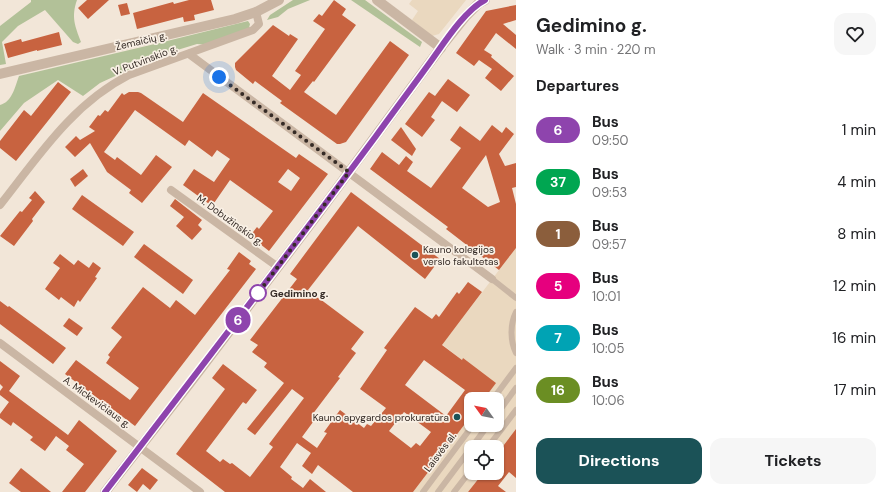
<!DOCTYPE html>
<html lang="en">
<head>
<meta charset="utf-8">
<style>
  body { margin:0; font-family:"DM Sans",sans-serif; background:#f6f6f6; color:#202124; height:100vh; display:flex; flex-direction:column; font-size:15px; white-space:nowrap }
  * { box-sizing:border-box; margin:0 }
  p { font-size:13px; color:#757577 }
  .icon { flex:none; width:22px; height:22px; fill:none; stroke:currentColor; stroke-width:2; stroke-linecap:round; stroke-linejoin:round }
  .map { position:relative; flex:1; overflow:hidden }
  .details { display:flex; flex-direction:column; background:#fff; width:380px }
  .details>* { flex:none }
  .badge { padding:0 8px; border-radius:13px; font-size:14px; line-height:26px }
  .needle { width:26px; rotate:303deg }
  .controls { position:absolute; left:464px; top:392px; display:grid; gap:8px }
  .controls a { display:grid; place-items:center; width:40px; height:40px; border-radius:8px; background:#fff; box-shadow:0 1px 3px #0004; font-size:20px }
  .you { position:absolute; width:20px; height:20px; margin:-10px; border:3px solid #fff; border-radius:50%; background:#1a73e8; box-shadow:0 0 0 6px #1a73e833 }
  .map>.badge { position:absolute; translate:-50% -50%; box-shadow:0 0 0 2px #fff }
  h2 { padding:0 20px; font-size:15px; line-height:36px }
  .round { display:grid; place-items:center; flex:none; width:42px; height:42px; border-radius:12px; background:#f6f6f6 }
  .head { display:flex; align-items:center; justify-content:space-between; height:68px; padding:0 20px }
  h1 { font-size:19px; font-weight:700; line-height:30px }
  .cta { display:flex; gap:8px; margin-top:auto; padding:8px 20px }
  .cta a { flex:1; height:46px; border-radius:12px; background:#1b5257; color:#fff; font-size:16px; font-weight:700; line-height:46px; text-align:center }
  .cta a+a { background:#f6f6f6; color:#202124 }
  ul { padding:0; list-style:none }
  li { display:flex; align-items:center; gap:12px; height:52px; padding:0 20px }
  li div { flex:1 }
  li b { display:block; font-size:15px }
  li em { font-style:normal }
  li .badge { min-width:44px; font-weight:700; text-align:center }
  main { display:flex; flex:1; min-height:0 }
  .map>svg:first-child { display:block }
</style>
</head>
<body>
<main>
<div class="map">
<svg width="516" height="492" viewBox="0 0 516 492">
  <rect width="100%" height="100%" fill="#f2e6d8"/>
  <g fill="#b2c198">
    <path d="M31,0H77C71,17 75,26 81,42L78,44L73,42L45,10L18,26L2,42L6,64L0,65V26L31,2Z"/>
    <polygon points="293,0 310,0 288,9 278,17 267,20 270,15"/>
    <polygon points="351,0 365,0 422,42 420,47"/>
    <path d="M248,21L250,24L249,28L208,45L197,44L161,55L100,83L83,96L58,80L24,103L0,131V105C12,102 15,87 19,76L159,43Z"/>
  </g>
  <g fill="#ead8bf">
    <polygon points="412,0 466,0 439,34 432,36 412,20 418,11 409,4"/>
    <polygon points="516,248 516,429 497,454 497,447 471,447 471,473 483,473 468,492 413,492 471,416 471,425 497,425 497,399 484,399 463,358 462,360 438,341 451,333"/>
  </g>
  <g fill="#c86340" fill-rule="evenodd">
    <polygon points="87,0 109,0 88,19 78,8"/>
    <polygon points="189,0 211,0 214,10 194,15 195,20 184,22 183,17 137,29 133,13 173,2 174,4"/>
    <polygon points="334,0 346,9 342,15 356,25 314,82 313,81 304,92 336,115 390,41 409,55 346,142 340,144 337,144 280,103 282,101 255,81 253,84 236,70 235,67 235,63 273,25 289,36 290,34 298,39 272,76 290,90 301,75 295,71 325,29 313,21 319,14 322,16"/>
    <polygon points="127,3 130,14 121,16 118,5"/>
    <polygon points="516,5 516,20 503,24 516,35 516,49 496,33 484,50 492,55 491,57 514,76 501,91 485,78 492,69 479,60 474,66 456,53 486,11"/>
    <polygon points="59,32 62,45 37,51 37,50 8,58 4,44 21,39 22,42"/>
    <polygon points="448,79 470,95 457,112 442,101 431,117 435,120 422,137 405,124 429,92 435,96"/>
    <polygon points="58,82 71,92 16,161 0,148 0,141 24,110 31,116"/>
    <path d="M129,92H138L141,93L183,122L203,93L296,158L299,154L328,174L269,251L250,236L257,227L259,229L273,211L230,180L212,206L183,185L194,169L214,182L230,159L217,150L212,157L189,140L185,146L135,110L104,152L115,160L117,157L141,175L156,155L172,167L142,203L129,193L131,190L107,172L90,143L75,157L65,147L76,136L80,140L95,131L89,127L98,115L100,116L105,110L108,112L122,93L124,95ZM288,169L300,178L291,191L278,182Z"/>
    <path d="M492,125L502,133L506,127L514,134L499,154L505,166L516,163V187L512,188L516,204V248L499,270L446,229L448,227L370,169L382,152L399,165L406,156L413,162L407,171L431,188L461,148L450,140L460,126L480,141ZM486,155L500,202L488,207L462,188Z"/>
    <polygon points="401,127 416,149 412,156 391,140"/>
    <polygon points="83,169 88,176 75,187 70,179"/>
    <polygon points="35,191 45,202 32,219 33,221 14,246 0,236 20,211 22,212 32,200 29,198"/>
    <path d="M351,192L440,259L425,279L358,226L308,290L364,332L351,349L356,353L338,377L340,378L312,415L316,418L302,437L317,448L327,433L324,432L340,410L364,428L367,424L371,426L386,408L360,389L387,350L384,348L415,307L432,319L436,314L439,317L457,292L459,294L468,282L482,292L442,345L462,360L463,358L496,383L484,399H471V416L413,492H353L318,465L312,474L302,466L311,453L297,443L280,467L292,477L291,479L303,488L310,479L326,492H225L176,454L225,389L212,378L223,364L257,390L246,404L243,402L206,451L220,462L223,459L230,464L232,463L250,477L273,447L269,444L304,398L292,389L255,435L247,429L284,383L264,367L267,363L252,352L258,345L250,340L297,279L290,274ZM424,360L465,390L446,416L405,385ZM404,412L431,432L420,446L416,443L411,448L389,431Z"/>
    <polygon points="82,195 134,232 123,246 72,209"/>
    <polygon points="175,199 202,220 198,225 202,229 192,240 176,226 184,217 170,206"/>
    <polygon points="144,244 193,280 183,294 134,257"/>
    <polygon points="239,252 251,261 249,264 256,269 135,426 65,374 76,360 130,400 139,388 106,363 110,357 108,355 122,337 111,328 143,287 170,308 176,300 195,315 230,270 227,269"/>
    <polygon points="60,254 74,265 78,260 89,268 93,262 101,268 95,277 97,278 80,302 78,300 74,307 61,297 59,300 45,289 60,268 53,263"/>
    <polygon points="0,301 8,307 9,306 66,348 53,364 0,324"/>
    <polygon points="69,318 83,328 77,336 63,326"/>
    <polygon points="0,361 20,376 9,391 68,435 79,420 117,451 85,492 62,492 84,464 66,450 69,446 56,436 45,451 30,440 33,437 13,422 11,426 0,418 0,414 9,402 0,395 0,391 3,387 0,384"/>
    <polygon points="516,429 516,478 509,472 498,486 506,492 468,492 483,473 497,473 497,454"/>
    <polygon points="21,468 51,492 21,492 9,483"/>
    <polygon points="142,468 158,480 150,490 143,484 137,492 128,485"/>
  </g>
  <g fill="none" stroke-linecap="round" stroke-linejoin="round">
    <g stroke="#cab6a4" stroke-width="6">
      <polyline points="492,279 516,298"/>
      <path d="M516,312C510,324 510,341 516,353"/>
      <polyline points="493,399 516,368"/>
      <polyline points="497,414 516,388"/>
      <polyline points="472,447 488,425"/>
      <polyline points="488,447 516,410"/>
      <polyline points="423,492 473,425"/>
      <polyline points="438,492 471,448"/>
      <polyline points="454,492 471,470"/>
    </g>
    <g stroke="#cab6a4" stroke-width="8">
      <polyline points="189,54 492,279"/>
      <polyline points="171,190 278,267"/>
      <path d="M0,205C38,157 72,104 129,75L253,30L259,24L256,12"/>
      <polyline points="0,343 200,492"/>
    </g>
    <g stroke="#cab6a4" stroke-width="10">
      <polyline points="377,0 441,48"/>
      <polyline points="0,74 235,19 256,12 279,0"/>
      <polyline points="105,492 190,383 318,214 442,46 466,16 479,3 485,0"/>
    </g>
  </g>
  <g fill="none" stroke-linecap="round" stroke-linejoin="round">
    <defs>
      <path id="line" d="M105,492C196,374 287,256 376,136C394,111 413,86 431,61C444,43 465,10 485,0"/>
    </defs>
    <use href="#line" stroke="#fff" stroke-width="9"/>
    <use href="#line" stroke="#8e44ad" stroke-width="6"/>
    <polyline stroke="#352b26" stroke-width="4" stroke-dasharray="0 7.2" points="219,77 349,172 256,296 258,293"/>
  </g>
  <g fill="#1b5257" stroke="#f9f0e5" stroke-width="1.5">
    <circle cx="415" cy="255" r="4"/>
    <circle cx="457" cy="417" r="4"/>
  </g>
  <circle fill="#fff" stroke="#8e44ad" stroke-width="2" cx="258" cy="293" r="8"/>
  <g text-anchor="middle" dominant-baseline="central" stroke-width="3.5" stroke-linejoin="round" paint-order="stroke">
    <g font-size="10" fill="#352b26" stroke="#f9f0e5">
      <text transform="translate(141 41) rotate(-13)">Žemaičių g.</text>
      <text transform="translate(145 60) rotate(-21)">V. Putvinskio g.</text>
      <text transform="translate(230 220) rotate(36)">M. Dobužinskio g.</text>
      <text transform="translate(97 402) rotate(36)">A. Mickevičiaus g.</text>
      <text transform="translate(440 452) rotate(-53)">Laisvės al.</text>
    </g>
    <g font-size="10" fill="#352b26" stroke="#f9f0e5" text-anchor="start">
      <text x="423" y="249">Kauno kolegijos<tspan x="423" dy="12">verslo fakultetas</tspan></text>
      <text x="449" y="417" text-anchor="end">Kauno apygardos prokuratūra</text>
    </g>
    <g font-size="10" font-weight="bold" fill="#352b26" stroke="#f9f0e5" text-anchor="start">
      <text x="270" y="293">Gedimino g.</text>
    </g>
  </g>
</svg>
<div class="controls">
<a><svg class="needle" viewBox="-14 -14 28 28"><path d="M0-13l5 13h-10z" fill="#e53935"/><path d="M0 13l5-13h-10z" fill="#757577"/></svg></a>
<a><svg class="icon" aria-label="locate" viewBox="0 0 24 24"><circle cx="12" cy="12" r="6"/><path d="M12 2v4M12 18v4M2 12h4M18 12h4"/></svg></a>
</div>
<div class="you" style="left:219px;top:77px"></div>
<b class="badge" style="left:238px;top:320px;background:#8e44ad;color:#fff">6</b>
</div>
<section class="details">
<div class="head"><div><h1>Gedimino g.</h1><p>Walk · 3 min · 220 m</p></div><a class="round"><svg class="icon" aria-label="heart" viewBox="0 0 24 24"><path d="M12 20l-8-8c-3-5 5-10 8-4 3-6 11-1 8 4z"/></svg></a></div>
<h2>Departures</h2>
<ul>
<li><span class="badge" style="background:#8e44ad;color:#fff">6</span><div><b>Bus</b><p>09:50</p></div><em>1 min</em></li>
<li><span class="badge" style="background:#00a651;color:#fff">37</span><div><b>Bus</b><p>09:53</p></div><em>4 min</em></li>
<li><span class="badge" style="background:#8b5e3c;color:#fff">1</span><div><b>Bus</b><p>09:57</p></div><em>8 min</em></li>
<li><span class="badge" style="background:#e6007e;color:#fff">5</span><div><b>Bus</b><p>10:01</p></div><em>12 min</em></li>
<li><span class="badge" style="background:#00a3b4;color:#fff">7</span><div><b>Bus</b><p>10:05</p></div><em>16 min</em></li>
<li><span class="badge" style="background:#6b8e23;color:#fff">16</span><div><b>Bus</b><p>10:06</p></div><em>17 min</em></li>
</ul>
<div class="cta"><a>Directions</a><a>Tickets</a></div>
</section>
</main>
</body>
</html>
